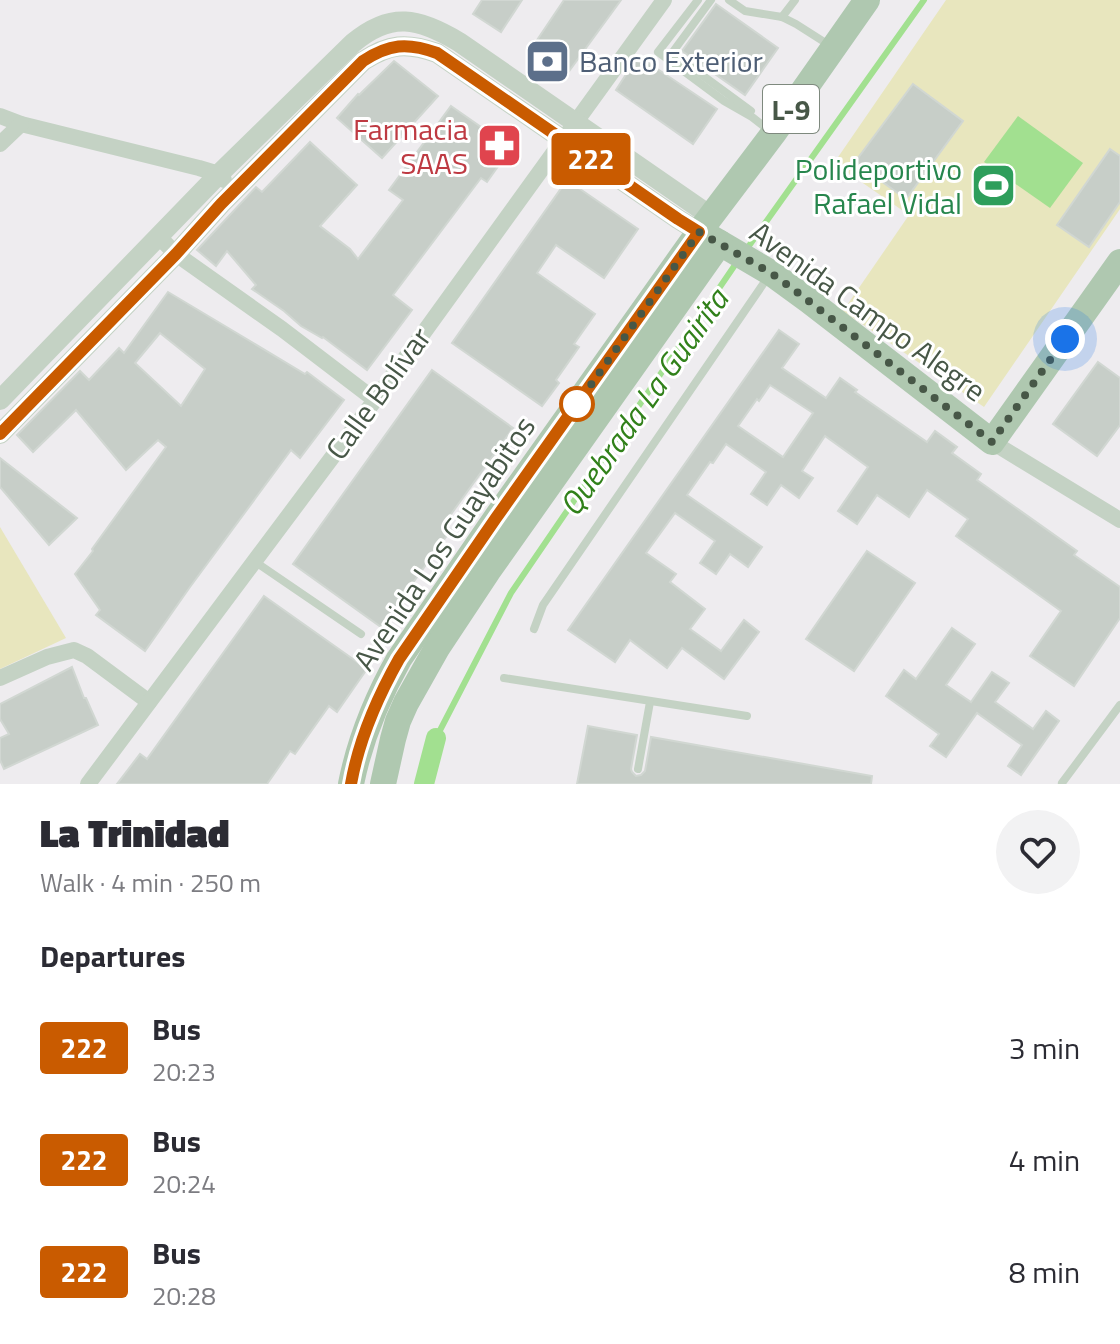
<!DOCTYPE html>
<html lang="en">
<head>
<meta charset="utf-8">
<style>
  body { margin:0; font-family:"Titillium Web",sans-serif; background:#f2f2f3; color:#2b2b33; height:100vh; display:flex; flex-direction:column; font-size:30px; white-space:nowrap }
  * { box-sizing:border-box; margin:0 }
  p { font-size:26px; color:#7c7c81 }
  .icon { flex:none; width:44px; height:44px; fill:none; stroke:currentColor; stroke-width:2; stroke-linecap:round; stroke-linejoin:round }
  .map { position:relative; height:784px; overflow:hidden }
  .panel { display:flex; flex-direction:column; background:#fff; flex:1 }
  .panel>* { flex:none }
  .badge { padding:0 16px; border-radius:6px; font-size:28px; line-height:52px }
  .you { position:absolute; width:40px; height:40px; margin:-20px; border:6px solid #fff; border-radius:50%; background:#1a73e8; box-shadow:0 0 0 12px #1a73e833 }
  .map>.badge { position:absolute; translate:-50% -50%; box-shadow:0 0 0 4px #fff }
  h2 { padding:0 40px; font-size:30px; line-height:72px }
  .round { display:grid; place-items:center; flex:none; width:84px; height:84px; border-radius:42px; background:#f2f2f3 }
  .head { display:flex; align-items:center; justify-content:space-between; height:136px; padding:0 40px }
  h1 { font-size:38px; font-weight:800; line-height:60px }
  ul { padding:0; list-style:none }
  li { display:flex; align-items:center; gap:24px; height:112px; padding:0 40px }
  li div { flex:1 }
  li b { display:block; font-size:30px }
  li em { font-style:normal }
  li .badge { min-width:88px; font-weight:700; text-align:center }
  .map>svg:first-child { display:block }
</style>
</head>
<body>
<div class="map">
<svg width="1120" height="784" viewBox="0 0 1120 784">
  <rect width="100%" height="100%" fill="#eeecef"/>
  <g fill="#e8e6be">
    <polygon points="946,0 1120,0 1120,209 984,407 843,311 909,215 834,163"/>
    <polygon points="0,527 66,638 0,669"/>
  </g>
  <polygon fill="#a2e090" points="1018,116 1083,163 1050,208 984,162"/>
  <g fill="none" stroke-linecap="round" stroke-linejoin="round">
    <g stroke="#a2e090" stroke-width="6">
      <polyline points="746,250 924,0"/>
      <polyline points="436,738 511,593 737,262"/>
    </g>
    <polyline stroke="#a2e090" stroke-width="20" points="424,784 436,738"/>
  </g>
  <g fill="#c7cec8" stroke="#d1d7d2" stroke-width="2" fill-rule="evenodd">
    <polygon points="482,0 522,0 501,32 473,14"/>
    <polygon points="564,0 621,0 564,78 529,52"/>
    <polygon points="716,4 778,48 745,95 682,51"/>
    <polygon points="638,56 717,109 693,144 616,90"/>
    <polygon points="394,61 438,96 382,158 337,118 358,94 359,95"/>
    <polygon points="913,84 963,121 906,199 855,162"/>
    <polygon points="451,106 511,148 487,182 481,178 393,295 412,310 367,370 323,337 322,338 301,326 284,311 252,289 256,285 227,251 216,266 197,250 256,187 262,192 310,142 357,185 320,226 350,249 358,259 403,200 389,190"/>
    <polygon points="1110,149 1120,156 1120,202 1089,247 1057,225"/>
    <polygon points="567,180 638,229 604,278 556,245 537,273 595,314 574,344 579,347 556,380 559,383 542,406 452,343"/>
    <path d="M168,292L305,374L307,372L344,400L300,458L291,450L190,587L145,651L96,615L100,610L75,574L93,551L92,549L166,447L158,440L126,470L76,410L33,452L17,435L80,371L89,380L119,348L124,353ZM160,333L205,369L181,406L135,363Z"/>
    <path d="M779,330L799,344L782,368L826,398L840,378L857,390L855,392L927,442L935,431L957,447L952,453L981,474L977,480L1077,551L1074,555L1120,587V618L1074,686L1030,656L1061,611L956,536L968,519L927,490L909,517L877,495L857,524L838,511L868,467L825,436L802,471L813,478L799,498L781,485L767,505L751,494L766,472L726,444L713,463L710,462L687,495L762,547L748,567L730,554L716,574L700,563L715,541L675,513L646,553L676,574L670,582L705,609L690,629L721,651L744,620L759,632L724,679L682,648L667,668L630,640L615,662L568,630ZM770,385L813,413L783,457L738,426L757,399L759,401Z"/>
    <polygon points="1098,362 1120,378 1120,425 1097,456 1053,424"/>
    <polygon points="432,370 513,428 444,524 451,530 381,627 293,564"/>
    <polygon points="0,458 77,518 49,545 0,487"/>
    <polygon points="867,551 915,583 854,671 806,639"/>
    <polygon points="264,596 367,669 337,712 329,706 295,754 290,751 267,784 117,784 140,754 147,759"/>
    <polygon points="952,628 975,644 946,685 971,702 992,672 1009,683 995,702 1033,729 1046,711 1059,721 1021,775 1008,766 1022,745 977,713 946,757 930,746 939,734 886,696 904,670 916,679"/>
    <polygon points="72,667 84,698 86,698 98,725 4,769 0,760 0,738 9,734 0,719 0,704"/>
    <polygon points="588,726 637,735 631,769 632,772 636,776 641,775 645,771 651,737 872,776 871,784 577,784"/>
  </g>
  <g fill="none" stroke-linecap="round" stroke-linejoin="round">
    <g stroke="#c4d2c4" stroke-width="8">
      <polyline points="698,0 658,52 724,101 752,117 770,131"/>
      <polyline points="711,0 672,53 751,111"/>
      <polyline points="729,0 745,11 782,17 796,24 829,45"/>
      <polyline points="782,17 795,0"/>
      <polyline points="254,561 361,634"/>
      <polyline points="534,629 543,605 768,277"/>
      <polyline points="504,678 747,716"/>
      <polyline points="638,769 650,702"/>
      <polyline points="1062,783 1120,705"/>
    </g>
    <g stroke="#c4d2c4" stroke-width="16">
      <polyline points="0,116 21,124 199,168 219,174 224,180"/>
      <polyline points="0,144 21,124"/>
      <polyline points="159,237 176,254 282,329 375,400"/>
      <polyline points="992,442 1120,520"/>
      <polyline points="0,678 47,657 74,650 87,656 149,702"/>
      <polyline points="88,784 375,400 664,0"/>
    </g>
    <g stroke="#c4d2c4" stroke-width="20">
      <path d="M0,400L219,174L353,43C391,11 419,18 459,42L712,217"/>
      <path d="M0,434L176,254L221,204L363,61C389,44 406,42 437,53L678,219L699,232"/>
    </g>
    <g stroke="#afc8b0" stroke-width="26">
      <polyline points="708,236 771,273 808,300 992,442 1120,262"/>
      <path d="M351,784C360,739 377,698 399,659L496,518L699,232L773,134L867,0"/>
      <polyline points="383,784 393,739 398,721 406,703 437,648 488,571 720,243"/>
    </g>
  </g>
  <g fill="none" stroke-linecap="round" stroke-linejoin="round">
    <defs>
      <path id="line" d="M0,434L176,254L221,204L363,61C389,44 407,42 437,53L678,219L699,232L496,518L399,659C377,698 359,739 351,784"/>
    </defs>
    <use href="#line" stroke="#fff" stroke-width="18"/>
    <use href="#line" stroke="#c95b00" stroke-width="12"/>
    <polyline stroke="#475747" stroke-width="8" stroke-dasharray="0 14.4" points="577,404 576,406 699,232 771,273 789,286 992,442 1065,339"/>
  </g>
  <defs>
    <symbol id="bank-square" viewBox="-11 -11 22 22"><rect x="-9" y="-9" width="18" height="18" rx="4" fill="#5c6f8a" stroke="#fff"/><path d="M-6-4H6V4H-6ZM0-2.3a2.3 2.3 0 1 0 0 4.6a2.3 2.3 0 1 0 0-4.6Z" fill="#fff"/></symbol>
    <symbol id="pharmacy-square" viewBox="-11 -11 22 22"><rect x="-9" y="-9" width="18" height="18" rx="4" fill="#e0444e" stroke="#fff"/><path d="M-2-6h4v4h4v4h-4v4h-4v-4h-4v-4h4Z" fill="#fff"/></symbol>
    <symbol id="stadium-square" viewBox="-11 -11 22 22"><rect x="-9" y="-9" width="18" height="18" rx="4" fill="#2e9e5b" stroke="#fff"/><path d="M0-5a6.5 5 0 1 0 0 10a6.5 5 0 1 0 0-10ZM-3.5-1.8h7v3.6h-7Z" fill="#fff"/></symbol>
  </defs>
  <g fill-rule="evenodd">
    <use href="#bank-square" x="522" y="36" width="51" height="51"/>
    <use href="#pharmacy-square" x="474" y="120" width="51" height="51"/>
    <use href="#stadium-square" x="968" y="160" width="51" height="51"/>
  </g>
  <circle fill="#fff" stroke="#c95b00" stroke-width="4" cx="577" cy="404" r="16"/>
  <g text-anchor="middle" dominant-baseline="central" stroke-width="6" stroke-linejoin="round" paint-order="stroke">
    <rect fill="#fff" stroke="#7e897e" stroke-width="2" x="763" y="85" width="56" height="48" rx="6"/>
    <g font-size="28" font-weight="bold" fill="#475747">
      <text x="791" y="109">L-9</text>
    </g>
    <g font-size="30" fill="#4e5e75" stroke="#fff" text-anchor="start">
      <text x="579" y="61">Banco Exterior</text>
    </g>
    <g font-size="30" fill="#be3a42" stroke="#fff" text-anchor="end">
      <text x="468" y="129">Farmacia<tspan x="468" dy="34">SAAS</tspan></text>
    </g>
    <g font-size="30" fill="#27864d" stroke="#fff" text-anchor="end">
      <text x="962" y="169">Polideportivo<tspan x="962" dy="34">Rafael Vidal</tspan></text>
    </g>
    <g font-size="30" fill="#475747" stroke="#fff">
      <text transform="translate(868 311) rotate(36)">Avenida Campo Alegre</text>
      <text transform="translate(378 393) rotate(-54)">Calle Bolívar</text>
      <text transform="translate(444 543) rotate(-56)">Avenida Los Guayabitos</text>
    </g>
    <g font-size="32" font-style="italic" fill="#31811a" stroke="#fff">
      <text transform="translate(643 402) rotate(-55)">Quebrada La Guairita</text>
    </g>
  </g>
</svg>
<div class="you" style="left:1065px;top:339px"></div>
<b class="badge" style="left:591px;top:159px;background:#c95b00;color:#fff">222</b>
</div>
<section class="panel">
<div class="head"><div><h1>La Trinidad</h1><p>Walk · 4 min · 250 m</p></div><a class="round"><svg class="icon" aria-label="heart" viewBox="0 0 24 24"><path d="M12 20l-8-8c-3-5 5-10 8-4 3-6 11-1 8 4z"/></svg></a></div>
<h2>Departures</h2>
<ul>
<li><span class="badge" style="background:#c95b00;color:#fff">222</span><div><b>Bus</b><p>20:23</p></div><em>3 min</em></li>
<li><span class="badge" style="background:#c95b00;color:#fff">222</span><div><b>Bus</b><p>20:24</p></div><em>4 min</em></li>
<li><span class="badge" style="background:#c95b00;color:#fff">222</span><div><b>Bus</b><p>20:28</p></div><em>8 min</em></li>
</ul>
</section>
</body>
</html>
